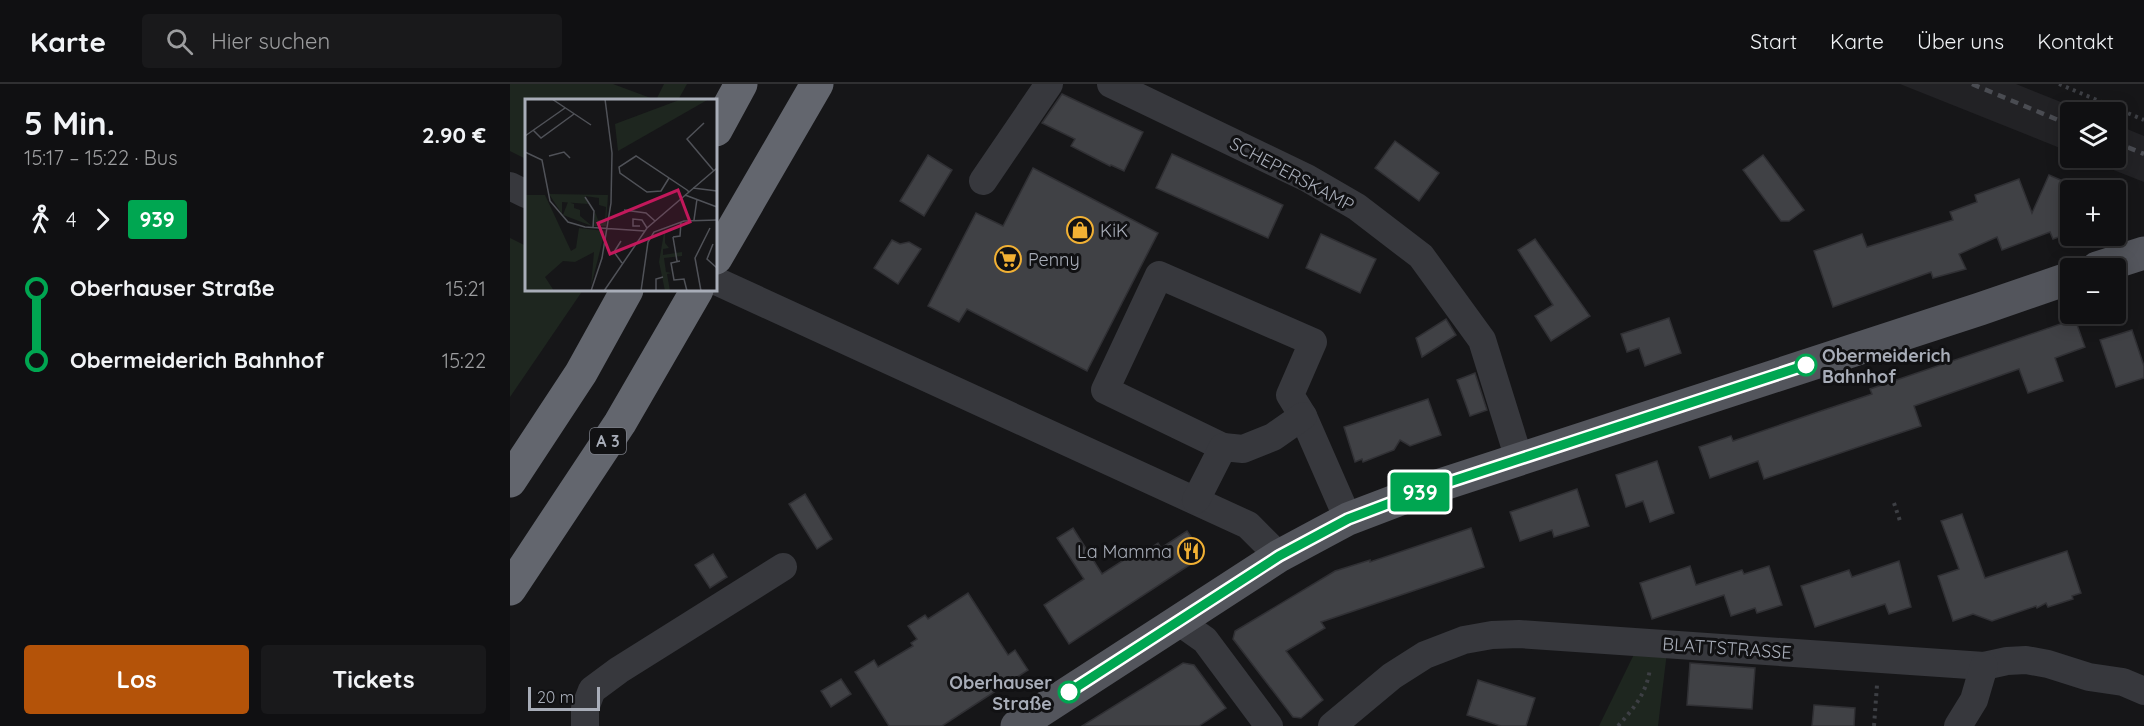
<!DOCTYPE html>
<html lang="de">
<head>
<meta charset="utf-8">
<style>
  body { margin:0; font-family:Quicksand,sans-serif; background:#19191b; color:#f1f3f6; height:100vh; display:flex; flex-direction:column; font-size:22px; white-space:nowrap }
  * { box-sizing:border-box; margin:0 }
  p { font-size:20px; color:#9c9d9f }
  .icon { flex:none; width:33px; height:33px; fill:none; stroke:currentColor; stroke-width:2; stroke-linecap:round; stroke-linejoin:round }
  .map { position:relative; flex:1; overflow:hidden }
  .details { display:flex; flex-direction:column; background:#101012; width:510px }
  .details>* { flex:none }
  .badge { padding:0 12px; border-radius:4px; font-size:21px; line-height:39px }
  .buttons { position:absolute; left:1550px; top:18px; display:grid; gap:12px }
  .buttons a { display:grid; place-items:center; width:66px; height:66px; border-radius:6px; background:#101012; box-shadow:0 3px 15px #0003,0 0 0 2px #303032; font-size:30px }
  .scale { position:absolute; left:18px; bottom:15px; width:72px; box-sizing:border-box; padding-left:6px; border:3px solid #a8adb8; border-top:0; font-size:16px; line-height:21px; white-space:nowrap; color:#a8adb8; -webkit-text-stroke:4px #111113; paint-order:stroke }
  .map>.badge { position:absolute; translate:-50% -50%; box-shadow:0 0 0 3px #fff }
  .legs { display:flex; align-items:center; gap:9px; height:66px; padding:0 24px; font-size:20px }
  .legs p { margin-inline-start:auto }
  .summary { display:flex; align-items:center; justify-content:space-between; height:102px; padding:0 24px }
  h1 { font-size:33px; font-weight:800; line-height:45px }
  .action { display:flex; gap:12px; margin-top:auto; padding:12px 24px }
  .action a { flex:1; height:69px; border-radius:6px; background:#b45309; color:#fff; font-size:24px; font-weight:800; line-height:69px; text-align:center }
  .action a+a { background:#19191b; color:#f1f3f6 }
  ul { padding:0 24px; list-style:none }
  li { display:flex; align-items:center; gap:21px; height:72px; font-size:22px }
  li i { display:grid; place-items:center; width:9px; height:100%; margin:0 8px; background:currentColor }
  li i::after { content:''; width:15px; height:15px; margin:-8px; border:4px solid; border-radius:50%; background:#101012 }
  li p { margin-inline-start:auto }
  li:first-child i { background:linear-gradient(#0000 50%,currentColor 0) }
  li:last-child i { background:linear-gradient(currentColor 50%,#0000 0) }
  header { display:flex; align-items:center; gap:36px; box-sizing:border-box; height:84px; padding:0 30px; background:#101012; border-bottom:2px solid #303032 }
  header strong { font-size:28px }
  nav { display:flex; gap:33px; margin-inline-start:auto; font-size:21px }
  .search { width:420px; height:54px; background:#19191b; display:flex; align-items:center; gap:15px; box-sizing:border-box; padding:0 21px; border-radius:6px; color:#9c9d9f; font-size:22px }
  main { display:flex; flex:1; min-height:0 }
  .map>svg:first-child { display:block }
</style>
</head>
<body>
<header>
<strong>Karte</strong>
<div class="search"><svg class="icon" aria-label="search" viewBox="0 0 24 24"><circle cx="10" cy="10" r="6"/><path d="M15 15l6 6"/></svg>Hier suchen</div>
<nav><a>Start</a><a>Karte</a><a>Über uns</a><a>Kontakt</a></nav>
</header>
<main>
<section class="details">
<div class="summary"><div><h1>5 Min.</h1><p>15:17 – 15:22 · Bus</p></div><b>2.90 €</b></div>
<div class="legs"><svg class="icon" aria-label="walk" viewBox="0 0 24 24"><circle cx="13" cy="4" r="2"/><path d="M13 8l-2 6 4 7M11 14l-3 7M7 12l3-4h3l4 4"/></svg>4<svg class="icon" aria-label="forward" viewBox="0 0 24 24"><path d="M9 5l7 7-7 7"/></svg><b class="badge" style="background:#00a651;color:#fff">939</b></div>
<ul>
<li><i style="color:#00a651"></i><b>Oberhauser Straße</b><p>15:21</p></li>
<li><i style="color:#00a651"></i><b>Obermeiderich Bahnhof</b><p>15:22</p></li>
</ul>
<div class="action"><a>Los</a><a>Tickets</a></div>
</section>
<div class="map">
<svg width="1634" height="642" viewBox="0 0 1634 642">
  <rect width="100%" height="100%" fill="#161618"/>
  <g fill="#222225">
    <polygon points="1390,0 1506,0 1576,28 1560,28 1560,68"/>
    <polygon points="1605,40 1634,52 1634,98 1573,74 1605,74"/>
  </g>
  <g fill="#1e261f">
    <polygon points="0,0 103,0 146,16 154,0 177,0 168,16 16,16 16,75 0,67"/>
    <polygon points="0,154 16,162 16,206 73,206 0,313"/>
    <polygon points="1130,558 1158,560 1148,642 1089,642"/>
  </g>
  <g fill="#404145" stroke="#303034" stroke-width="1.5">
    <polygon points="552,10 633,48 614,87 601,81 600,82 561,62 565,55 532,39"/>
    <polygon points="885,57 929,89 909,117 865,84"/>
    <polygon points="662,70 773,121 758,154 646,104"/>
    <polygon points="418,71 442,86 414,132 390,117"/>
    <polygon points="1253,71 1294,126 1279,137 1271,137 1233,86"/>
    <polygon points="523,84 648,149 577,287 457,225 449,238 418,222 466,129 493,142"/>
    <polygon points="1539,91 1560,100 1560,149 1543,155 1540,148 1492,166 1487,153 1449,170 1456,185 1423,194 1421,188 1323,223 1304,167 1352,150 1357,163 1443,136 1440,128 1467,118 1465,111 1509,95 1522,129"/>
    <polygon points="811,150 866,175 850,209 796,184"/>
    <polygon points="1025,155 1080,232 1041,257 1025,232 1043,221 1008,166"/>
    <polygon points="382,156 390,160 399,158 411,165 388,200 364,184"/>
    <polygon points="1159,234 1171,269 1135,282 1129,264 1117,268 1111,250"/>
    <polygon points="936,235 946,251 912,273 906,254"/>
    <polygon points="1565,235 1575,263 1545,274 1553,297 1518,309 1509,285 1404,322 1411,342 1357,360 1254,395 1248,377 1200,394 1189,363 1221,352 1223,357 1308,328 1362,310 1360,305"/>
    <polygon points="1622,246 1634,282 1634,294 1606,303 1590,256"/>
    <polygon points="965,289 977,326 960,332 947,296"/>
    <polygon points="918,315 931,351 900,362 890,356 884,366 853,378 852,375 845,378 834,343"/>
    <polygon points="1147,377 1164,429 1140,438 1133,417 1116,423 1106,391"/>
    <polygon points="1067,405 1079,442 1044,453 1042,446 1010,457 1000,428"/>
    <polygon points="295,410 322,455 307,465 279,420"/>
    <polygon points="1452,430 1475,494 1557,467 1571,509 1562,512 1563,515 1538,523 1536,519 1527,524 1526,522 1482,537 1463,530 1443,537 1428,492 1449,485 1431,437"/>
    <polygon points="563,444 592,490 634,463 636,467 648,459 651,464 677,447 691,467 678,475 681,480 559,560 534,521 574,495 547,454"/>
    <polygon points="961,444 974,483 811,538 815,544 776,567 813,616 791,634 783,633 723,555 725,547 825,487 860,476 860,478"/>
    <polygon points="203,470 217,493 200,504 185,481"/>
    <polygon points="1389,477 1401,523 1379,530 1375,520 1305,543 1291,502 1339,486 1342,493"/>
    <polygon points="1180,482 1186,501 1232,486 1234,490 1259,482 1272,521 1247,529 1245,524 1221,532 1214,511 1142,535 1130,499"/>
    <polygon points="458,509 498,571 505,566 518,586 432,642 379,642 345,588 364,576 368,583 403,562 401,559 407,555 398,542 415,531 418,535"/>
    <polygon points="673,579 684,581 716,624 689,642 572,642"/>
    <polygon points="1180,579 1245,584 1242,625 1177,621"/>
    <polygon points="331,595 341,610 321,623 311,607"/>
    <polygon points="968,596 1025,614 1016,642 991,642 957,631"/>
    <polygon points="1304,621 1345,624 1344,642 1302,642"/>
  </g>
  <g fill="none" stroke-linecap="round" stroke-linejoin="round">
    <g stroke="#3d3f44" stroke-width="4" stroke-dasharray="3 4.5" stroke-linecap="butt">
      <polyline points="1549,0 1634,36"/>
      <polyline points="1384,419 1390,437"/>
      <path d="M1108,642C1124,624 1137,609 1140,584"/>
      <polyline points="1364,642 1367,601"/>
    </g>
    <g stroke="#37383d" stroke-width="28">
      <polyline points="601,0 797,94 847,123 911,172 972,256 1009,375"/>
      <polyline points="473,97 539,0"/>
      <polyline points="0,102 16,110"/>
      <polyline points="206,197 738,441 769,472"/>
      <polyline points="713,363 595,306 649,191 803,258 780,311 793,332 838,435"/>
      <polyline points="686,416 713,363 733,365 763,353 793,332"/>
      <polyline points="668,537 695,556 759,642"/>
      <polyline points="75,642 75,624 82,606 109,586 273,483"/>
      <polyline points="822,642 882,592 915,571 954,556 982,551 1009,550 1110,557 1474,582 1497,577 1516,576 1538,580 1579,593 1613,598 1634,607"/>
      <polyline points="1448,642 1464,616 1474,582"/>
    </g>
    <g stroke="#53555c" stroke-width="33">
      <polyline points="1587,184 1634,169"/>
      <polyline points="507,642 769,472 838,435 909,408 1470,225 1560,194"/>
    </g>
    <g stroke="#63666e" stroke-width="33">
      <polyline points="206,46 231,0"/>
      <polyline points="206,174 307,0"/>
      <polyline points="0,397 71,289 117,206"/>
      <polyline points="0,505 110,339 187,206"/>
    </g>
    <g stroke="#4a4c52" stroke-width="4.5" stroke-dasharray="8 6" stroke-linecap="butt">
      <polyline points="1462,0 1560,41"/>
      <polyline points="1605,58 1634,70"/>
    </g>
  </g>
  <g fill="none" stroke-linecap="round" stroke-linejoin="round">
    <defs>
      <polyline id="line-1" points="559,608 769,472 838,435 909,408 1296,281"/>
    </defs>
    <use href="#line-1" stroke="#fff" stroke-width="14"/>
    <use href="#line-1" stroke="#00a651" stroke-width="9"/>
  </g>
  <defs>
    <symbol id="shop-ring" viewBox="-11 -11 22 22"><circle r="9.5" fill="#111113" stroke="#f2b134" stroke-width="1.5"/><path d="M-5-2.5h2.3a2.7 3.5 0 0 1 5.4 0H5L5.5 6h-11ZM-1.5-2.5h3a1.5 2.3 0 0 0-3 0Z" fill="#f2b134"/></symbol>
    <symbol id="supermarket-ring" viewBox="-11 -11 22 22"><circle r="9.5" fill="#111113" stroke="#f2b134" stroke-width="1.5"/><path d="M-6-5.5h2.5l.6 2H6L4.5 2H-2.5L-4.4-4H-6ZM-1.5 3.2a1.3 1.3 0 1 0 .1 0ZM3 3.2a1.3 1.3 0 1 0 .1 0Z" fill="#f2b134"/></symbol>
    <symbol id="restaurant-ring" viewBox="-11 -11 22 22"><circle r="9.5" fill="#111113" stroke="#f2b134" stroke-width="1.5"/><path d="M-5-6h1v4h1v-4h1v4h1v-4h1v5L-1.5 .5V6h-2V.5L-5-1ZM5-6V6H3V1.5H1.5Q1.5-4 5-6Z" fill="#f2b134"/></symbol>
  </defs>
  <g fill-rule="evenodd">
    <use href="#shop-ring" x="555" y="131" width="30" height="30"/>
    <use href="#supermarket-ring" x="483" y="160" width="30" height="30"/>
    <use href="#restaurant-ring" x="666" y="452" width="30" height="30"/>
  </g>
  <g fill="#fff" stroke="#00a651" stroke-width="3">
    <circle cx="1296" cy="281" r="10"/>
    <circle cx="559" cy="608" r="10"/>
  </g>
  <g text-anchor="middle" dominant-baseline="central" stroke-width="6" stroke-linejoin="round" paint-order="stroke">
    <rect fill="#111113" stroke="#7b7e86" stroke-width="1.5" x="80" y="344" width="36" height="26" rx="4.5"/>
    <g font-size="16" font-weight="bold" fill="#a8adb8">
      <text x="98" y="357">A 3</text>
    </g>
    <g font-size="18" fill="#a8adb8" stroke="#111113">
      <text transform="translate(782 90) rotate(28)">SCHEPERSKAMP</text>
      <text transform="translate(1217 564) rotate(4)">BLATTSTRASSE</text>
    </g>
    <g font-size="18" fill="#a8adb8" stroke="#111113" text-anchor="start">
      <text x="590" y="146">KiK</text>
      <text x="518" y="175">Penny</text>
      <text x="662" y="467" text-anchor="end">La Mamma</text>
    </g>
    <g font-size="18" font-weight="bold" fill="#a8adb8" stroke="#111113" text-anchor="start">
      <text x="1312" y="271">Obermeiderich<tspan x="1312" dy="21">Bahnhof</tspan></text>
      <text x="542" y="598" text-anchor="end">Oberhauser<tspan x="542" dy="21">Straße</tspan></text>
    </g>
  </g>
  <g transform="translate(15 15)">
    <rect width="192" height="192" fill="#161618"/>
    <path d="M157,0H184L93,52L90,25ZM24,95L83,96L81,127H69L70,113L73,121H80L81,108L74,106V99L60,97L63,105L37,103V115ZM0,96H20L46,152L51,149L54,129L80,132L66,187L69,153L50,163L38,162L20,178L29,192H0ZM43,103L49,105V109L55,111V117L67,127L38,116ZM140,128V144L144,149L138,150V156L157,153V157L139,159L141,173L147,174L142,175L145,192H140L134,163Z" fill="#1e261f"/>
    <path fill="none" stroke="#505258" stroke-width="1.5" d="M27,0L66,26M179,24L162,40L189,72M8,31L16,39L49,15M0,37L40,9M0,53L17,61L25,102L43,123L60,128L120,132M24,57L39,53L45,59M144,79L136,92L122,93L95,74L94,68L111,57L162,91L164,93M168,89L192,92M160,96L192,108M60,98L69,112L68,129M99,111L121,114L130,122M169,121L172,100M115,127H108V120L117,121L122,129M148,138L152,162M148,138L155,137L156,123M96,142L89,153L97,164M188,145L182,160L192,169M155,162L146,164L149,181L159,180L162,192M66,192L77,159L86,104L87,54L80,0M79,192L122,129L192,69M116,192L123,143L129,133L159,122L192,121M131,192V180L138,178M176,192L170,159L185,129"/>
    <path fill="#c2185b" fill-opacity="0.15" stroke="#c2185b" stroke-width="3" d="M153,91L165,123L85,155L73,124Z"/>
    <rect width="192" height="192" fill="none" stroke="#a8adb8" stroke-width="3"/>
  </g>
</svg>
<div class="buttons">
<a><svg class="icon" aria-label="layers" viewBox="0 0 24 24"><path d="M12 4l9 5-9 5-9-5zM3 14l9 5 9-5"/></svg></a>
<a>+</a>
<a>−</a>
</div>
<div class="scale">20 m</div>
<b class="badge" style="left:910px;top:408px;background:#00a651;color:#fff">939</b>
</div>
</main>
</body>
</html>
